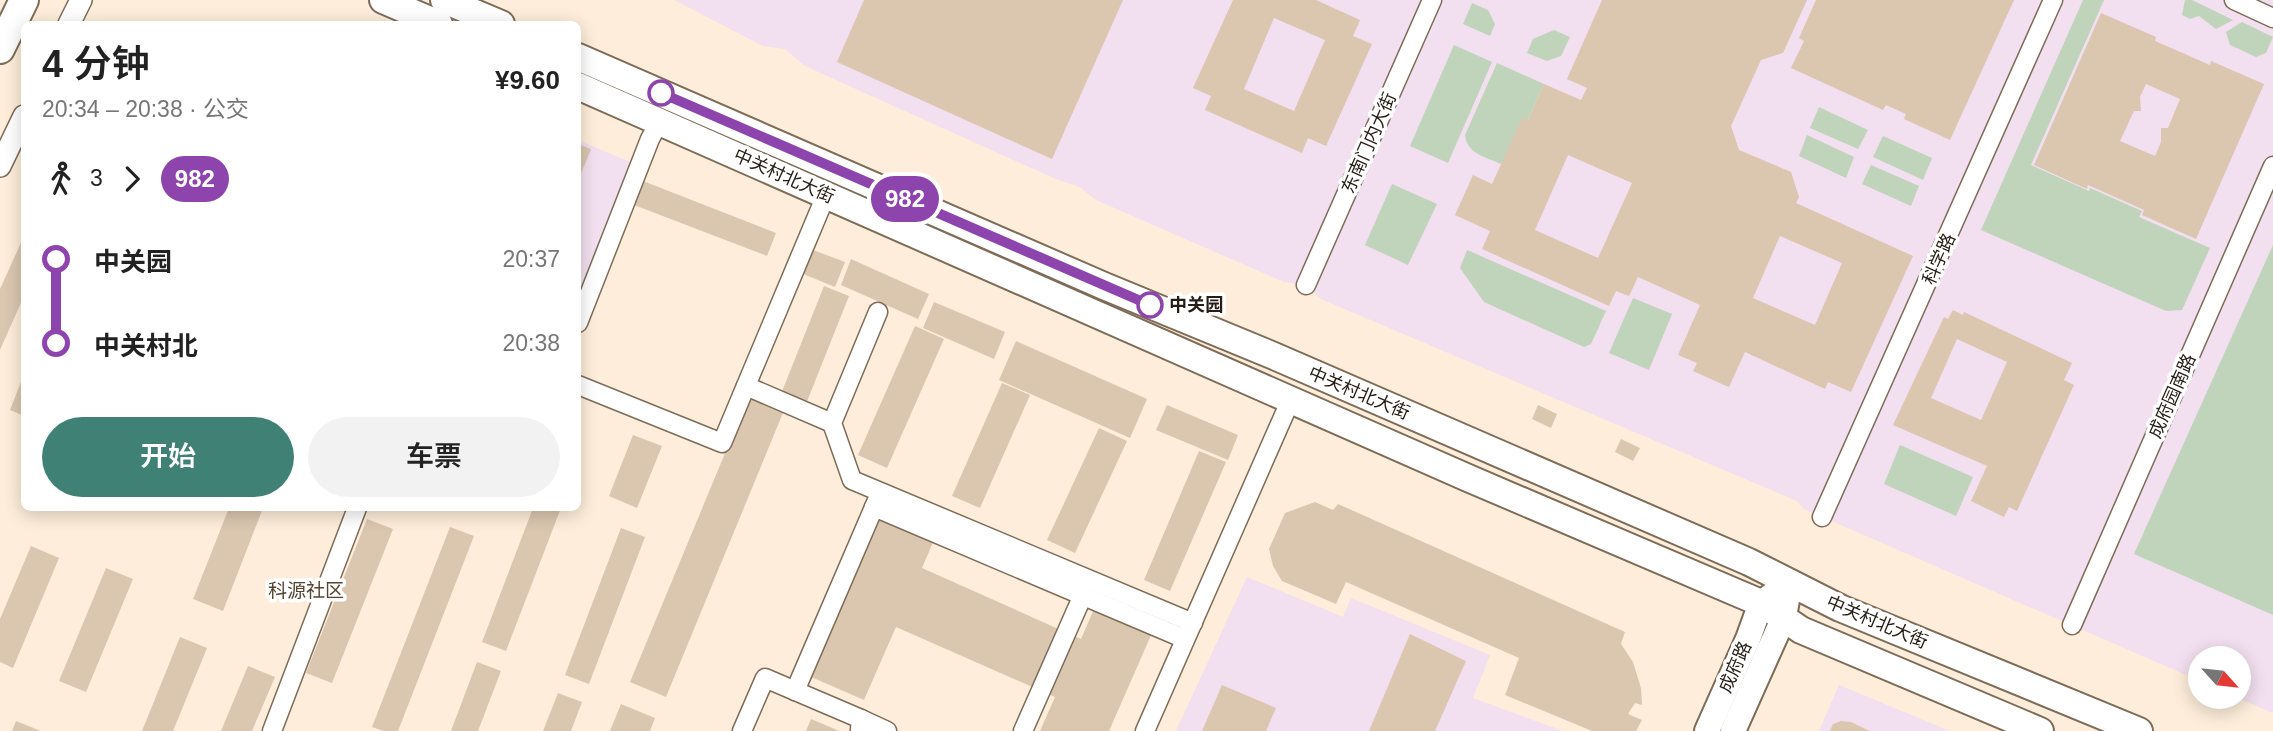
<!DOCTYPE html>
<html lang="zh">
<head>
<meta charset="utf-8">
<style>
  body { margin:0; font-family:Arial,"Noto Sans SC",sans-serif; background:#f2f2f2; color:#222; height:100vh; display:flex; flex-direction:column; font-size:26px; white-space:nowrap }
  * { box-sizing:border-box; margin:0 }
  p { font-size:23px; color:#767676 }
  .icon { flex:none; width:38px; height:38px; fill:none; stroke:currentColor; stroke-width:2; stroke-linecap:round; stroke-linejoin:round }
  .map { position:relative; flex:1; overflow:hidden }
  .side { position:absolute; left:21px; top:21px; width:560px; height:490px; display:flex; flex-direction:column; background:#fff; border-radius:10px; box-shadow:0 4px 18px #0003 }
  .side>* { flex:none }
  .badge { padding:0 14px; border-radius:23px; font-size:24px; line-height:46px }
  .needle { width:46px; rotate:117deg }
  .fabs { position:absolute; left:2188px; top:646px; display:grid; gap:14px }
  .fabs a { display:grid; place-items:center; width:63px; height:63px; border-radius:50%; background:#fff; box-shadow:0 4px 18px #0003; font-size:35px }
  .map>.badge { position:absolute; translate:-50% -50%; box-shadow:0 0 0 4px #fff }
  .legs { display:flex; align-items:center; gap:10px; height:77px; padding:0 21px; font-size:23px }
  .legs p { margin-inline-start:auto }
  .summary { display:flex; align-items:center; justify-content:space-between; height:119px; padding:0 21px }
  h1 { font-size:38px; font-weight:600; line-height:52px }
  .primary-button { display:flex; gap:14px; margin-top:auto; padding:14px 21px }
  .primary-button a { flex:1; height:80px; border-radius:42px; background:#3f8275; color:#fff; font-size:28px; font-weight:600; line-height:80px; text-align:center }
  .primary-button a+a { background:#f2f2f2; color:#222 }
  ul { padding:0 21px; list-style:none }
  li { display:flex; align-items:center; gap:24px; height:84px; font-size:26px }
  li i { display:grid; place-items:center; width:10px; height:100%; margin:0 9px; background:currentColor }
  li i::after { content:''; width:18px; height:18px; margin:-9px; border:5px solid; border-radius:50%; background:#fff }
  li p { margin-inline-start:auto }
  li:first-child i { background:linear-gradient(#0000 50%,currentColor 0) }
  li:last-child i { background:linear-gradient(currentColor 50%,#0000 0) }
  .map>svg:first-child { display:block }
</style>
</head>
<body>
<div class="map">
<svg width="2273" height="731" viewBox="0 0 2273 731">
  <rect width="100%" height="100%" fill="#fdedda"/>
  <g fill="#f2dfef">
    <polygon points="674,0 2273,0 2273,713 2235,697 2238,696 2238,658 2200,658 2200,681 1804,509 1797,501 1321,299 1306,285 1284,282 1096,200 1080,187 1056,179 805,66 785,49 763,46"/>
    <polygon points="578,140 637,165 578,312"/>
    <polygon points="1247,577 1343,617 1351,598 1490,655 1473,698 1563,731 1176,731"/>
    <polygon points="1839,685 1950,731 1819,731"/>
  </g>
  <g fill="#c0d4bb">
    <polygon points="2083,0 2104,0 2031,165 2089,191 2090,188 2142,211 2139,217 2210,248 2182,310 2166,311 1981,230"/>
    <polygon points="2185,0 2192,0 2233,20 2216,29 2199,16 2190,19 2182,15"/>
    <polygon points="1472,3 1488,10 1495,24 1490,36 1463,24"/>
    <polygon points="2242,22 2273,37 2266,53 2256,57 2230,45 2226,32"/>
    <polygon points="1554,30 1570,37 1561,56 1547,61 1527,53 1533,39"/>
    <polygon points="1454,45 1492,62 1448,163 1410,146"/>
    <path d="M1497,63L1544,84L1528,120L1501,164C1486,157 1467,154 1465,135Z"/>
    <polygon points="1819,107 1868,130 1858,149 1810,128"/>
    <polygon points="1807,135 1854,157 1846,178 1799,156"/>
    <polygon points="1883,136 1932,158 1923,180 1873,157"/>
    <polygon points="1871,165 1919,186 1911,206 1862,184"/>
    <polygon points="1392,184 1437,204 1408,265 1365,245"/>
    <polygon points="2273,245 2273,615 2134,554"/>
    <polygon points="1467,250 1606,311 1591,344 1584,347 1484,302 1460,268"/>
    <polygon points="1633,298 1672,314 1649,370 1609,353"/>
    <polygon points="1900,445 1973,477 1956,516 1884,484"/>
  </g>
  <g fill="#dbc7b0" fill-rule="evenodd">
    <polygon points="864,0 1123,0 1052,159 837,62"/>
    <path d="M1233,0H1316L1360,20L1353,36L1372,44L1326,146L1308,138L1302,153L1205,110L1211,96L1193,88ZM1274,18L1325,40L1294,111L1244,89Z"/>
    <path d="M1602,0H1807L1783,53L1761,60L1731,126L1739,150L1791,172L1799,197L1796,203L1913,256L1851,392L1828,382L1825,389L1745,352L1729,387L1724,385L1693,371L1697,363L1678,355L1700,305L1638,277L1629,296L1616,291L1609,306L1482,249L1490,231L1455,215L1473,175L1492,184L1522,118L1528,120L1544,84L1581,100L1587,88L1567,79ZM1568,155L1632,183L1598,258L1535,230ZM1780,236L1842,263L1815,325L1753,298Z"/>
    <polygon points="1816,0 2014,0 1950,140 1904,119 1906,114 1886,105 1883,110 1791,68 1804,41 1799,38"/>
    <path d="M2101,13L2156,37L2155,41L2210,65L2211,61L2264,84L2196,239L2142,215L2144,210L2088,185L2087,189L2034,165ZM2146,84L2180,99L2168,128H2161V142L2155,156L2120,141L2134,111H2141L2140,97Z"/>
    <polygon points="578,144 591,149 578,181"/>
    <polygon points="643,181 776,233 767,256 634,205"/>
    <polygon points="24,236 24,296 0,350 0,289"/>
    <polygon points="805,247 845,262 835,287 796,271"/>
    <polygon points="851,259 929,294 918,319 841,285"/>
    <polygon points="824,286 849,296 804,409 779,399"/>
    <polygon points="934,302 1005,332 994,359 923,328"/>
    <path d="M1953,310L1963,315L1964,312L2072,363L2064,380L2074,385L2017,511L2009,507L2004,517L1971,501L1987,466L1893,425L1944,317L1948,319ZM1957,339L2007,362L1981,420L1931,398Z"/>
    <polygon points="915,326 944,339 887,468 858,455"/>
    <polygon points="1016,341 1147,399 1130,438 999,380"/>
    <polygon points="24,374 24,416 10,410"/>
    <polygon points="1002,383 1030,395 980,508 952,496"/>
    <polygon points="750,393 785,408 666,697 630,682"/>
    <polygon points="1167,405 1238,435 1228,460 1156,430"/>
    <polygon points="1538,405 1557,414 1551,428 1532,419"/>
    <polygon points="1099,428 1127,441 1075,553 1047,540"/>
    <polygon points="633,435 662,446 637,508 609,496"/>
    <polygon points="1621,439 1640,448 1633,461 1615,452"/>
    <polygon points="1199,451 1226,462 1170,591 1144,580"/>
    <polygon points="1315,502 1333,510 1338,504 1625,632 1621,644 1633,662 1641,688 1642,705 1635,703 1628,714 1642,720 1636,731 1592,731 1505,695 1519,658 1346,582 1336,604 1282,581 1273,566 1269,549 1285,513"/>
    <polygon points="229,508 263,508 223,611 193,599"/>
    <polygon points="533,508 561,508 506,651 482,642"/>
    <polygon points="879,516 934,540 922,568 1081,639 1094,609 1152,633 1109,731 1040,731 1055,697 896,627 864,700 809,676"/>
    <polygon points="367,519 393,529 332,683 306,673"/>
    <polygon points="450,527 474,536 398,731 384,731 372,727"/>
    <polygon points="621,528 645,537 589,684 565,675"/>
    <polygon points="31,546 59,558 13,668 0,662 0,619"/>
    <polygon points="106,568 133,579 86,692 59,681"/>
    <polygon points="1410,634 1466,661 1435,731 1369,731"/>
    <polygon points="180,637 207,648 173,731 142,731"/>
    <polygon points="477,662 501,671 478,731 451,731"/>
    <polygon points="248,666 275,677 252,731 221,731"/>
    <polygon points="1222,685 1276,708 1266,731 1202,731"/>
    <polygon points="558,693 582,702 571,731 543,731"/>
    <polygon points="621,704 655,718 650,731 610,731"/>
    <polygon points="811,719 830,727 839,731 806,731"/>
    <polygon points="16,721 41,731 12,731"/>
    <polygon points="1841,721 1851,722 1870,731 1830,731 1833,724"/>
  </g>
  <g fill="none" stroke-linecap="round" stroke-linejoin="round">
    <defs>
      <g id="minor">
        <polyline points="2234,0 2273,18"/>
        <polyline points="1306,285 1432,0"/>
        <polyline points="878,312 832,423 852,480 1193,623"/>
        <polyline points="578,323 650,139 660,121"/>
        <polyline points="578,385 722,443 826,195"/>
        <polyline points="746,386 832,423"/>
        <polyline points="874,507 1185,639"/>
        <polyline points="1822,517 2053,0"/>
        <polyline points="2072,625 2273,166"/>
        <polyline points="795,691 878,498"/>
        <polyline points="860,729 861,719 887,731"/>
        <polyline points="272,731 357,508"/>
        <polyline points="742,731 765,678 861,719"/>
        <polyline points="1023,731 1083,595"/>
        <polyline points="1145,731 1291,399"/>
      </g>
      <g id="tertiary">
        <polyline points="69,24 81,0"/>
        <polyline points="0,166 24,116"/>
      </g>
      <g id="secondary">
        <polyline points="1707,731 1748,639 1761,603 1790,582"/>
        <polyline points="1733,731 1784,617 1787,600"/>
      </g>
      <g id="primary">
        <polyline points="383,0 439,24"/>
        <polyline points="444,0 501,24"/>
        <polyline points="578,57 1104,286 1274,356 1749,562 1840,608 2139,731"/>
        <polyline points="578,86 1468,478 1735,592 1761,603 1801,630 2040,731"/>
      </g>
      <polyline id="trunk" points="0,49 24,0"/>
    </defs>
    <use href="#minor" stroke="#7e6c57" stroke-width="21"/>
    <use href="#tertiary" stroke="#7e6c57" stroke-width="24"/>
    <use href="#secondary" stroke="#7e6c57" stroke-width="28"/>
    <use href="#primary" stroke="#7e6c57" stroke-width="30"/>
    <use href="#trunk" stroke="#7e6c57" stroke-width="32"/>
    <use href="#minor" stroke="#fff" stroke-width="18"/>
    <use href="#tertiary" stroke="#fff" stroke-width="21"/>
    <use href="#secondary" stroke="#fff" stroke-width="24"/>
    <use href="#primary" stroke="#fff" stroke-width="26"/>
    <use href="#trunk" stroke="#fff" stroke-width="28"/>
  </g>
  <g fill="none" stroke-linecap="round" stroke-linejoin="round">
    <defs>
      <polyline id="line-1" points="661,93 1150,305"/>
    </defs>
    <use href="#line-1" stroke="#fff" stroke-width="16"/>
    <use href="#line-1" stroke="#8e44ad" stroke-width="10"/>
  </g>
  <g fill="#fff" stroke="#8e44ad" stroke-width="3.5">
    <circle cx="661" cy="93" r="12"/>
    <circle cx="1150" cy="305" r="12"/>
  </g>
  <g text-anchor="middle" dominant-baseline="central" stroke-width="7" stroke-linejoin="round" paint-order="stroke">
    <g font-size="18" fill="#261e16" stroke="#fff">
      <text transform="translate(1369 143) rotate(-66)">东南门内大街</text>
      <text transform="translate(784 176) rotate(24)">中关村北大街</text>
      <text transform="translate(1939 259) rotate(-66)">科学路</text>
      <text transform="translate(1359 393) rotate(23)">中关村北大街</text>
      <text transform="translate(2172 396) rotate(-66)">成府园南路</text>
      <text transform="translate(1877 622) rotate(23)">中关村北大街</text>
      <text transform="translate(1735 667) rotate(-66)">成府路</text>
    </g>
    <g font-size="18" font-weight="bold" fill="#261e16" stroke="#fff" text-anchor="start">
      <text x="1169" y="305">中关园</text>
    </g>
    <g font-size="19" fill="#554430" stroke="#fff">
      <text x="306" y="590">科源社区</text>
    </g>
  </g>
</svg>
<div class="fabs">
<a><svg class="needle" viewBox="-14 -14 28 28"><path d="M0-13l5 13h-10z" fill="#e53935"/><path d="M0 13l5-13h-10z" fill="#767676"/></svg></a>
</div>
<b class="badge" style="left:905px;top:199px;background:#8e44ad;color:#fff">982</b>
<section class="side">
<div class="summary"><div><h1>4 分钟</h1><p>20:34 – 20:38 · 公交</p></div><b>¥9.60</b></div>
<div class="legs"><svg class="icon" aria-label="walk" viewBox="0 0 24 24"><circle cx="13" cy="4" r="2"/><path d="M13 8l-2 6 4 7M11 14l-3 7M7 12l3-4h3l4 4"/></svg>3<svg class="icon" aria-label="forward" viewBox="0 0 24 24"><path d="M9 5l7 7-7 7"/></svg><b class="badge" style="background:#8e44ad;color:#fff">982</b></div>
<ul>
<li><i style="color:#8e44ad"></i><b>中关园</b><p>20:37</p></li>
<li><i style="color:#8e44ad"></i><b>中关村北</b><p>20:38</p></li>
</ul>
<div class="primary-button"><a>开始</a><a>车票</a></div>
</section>
</div>
</body>
</html>
